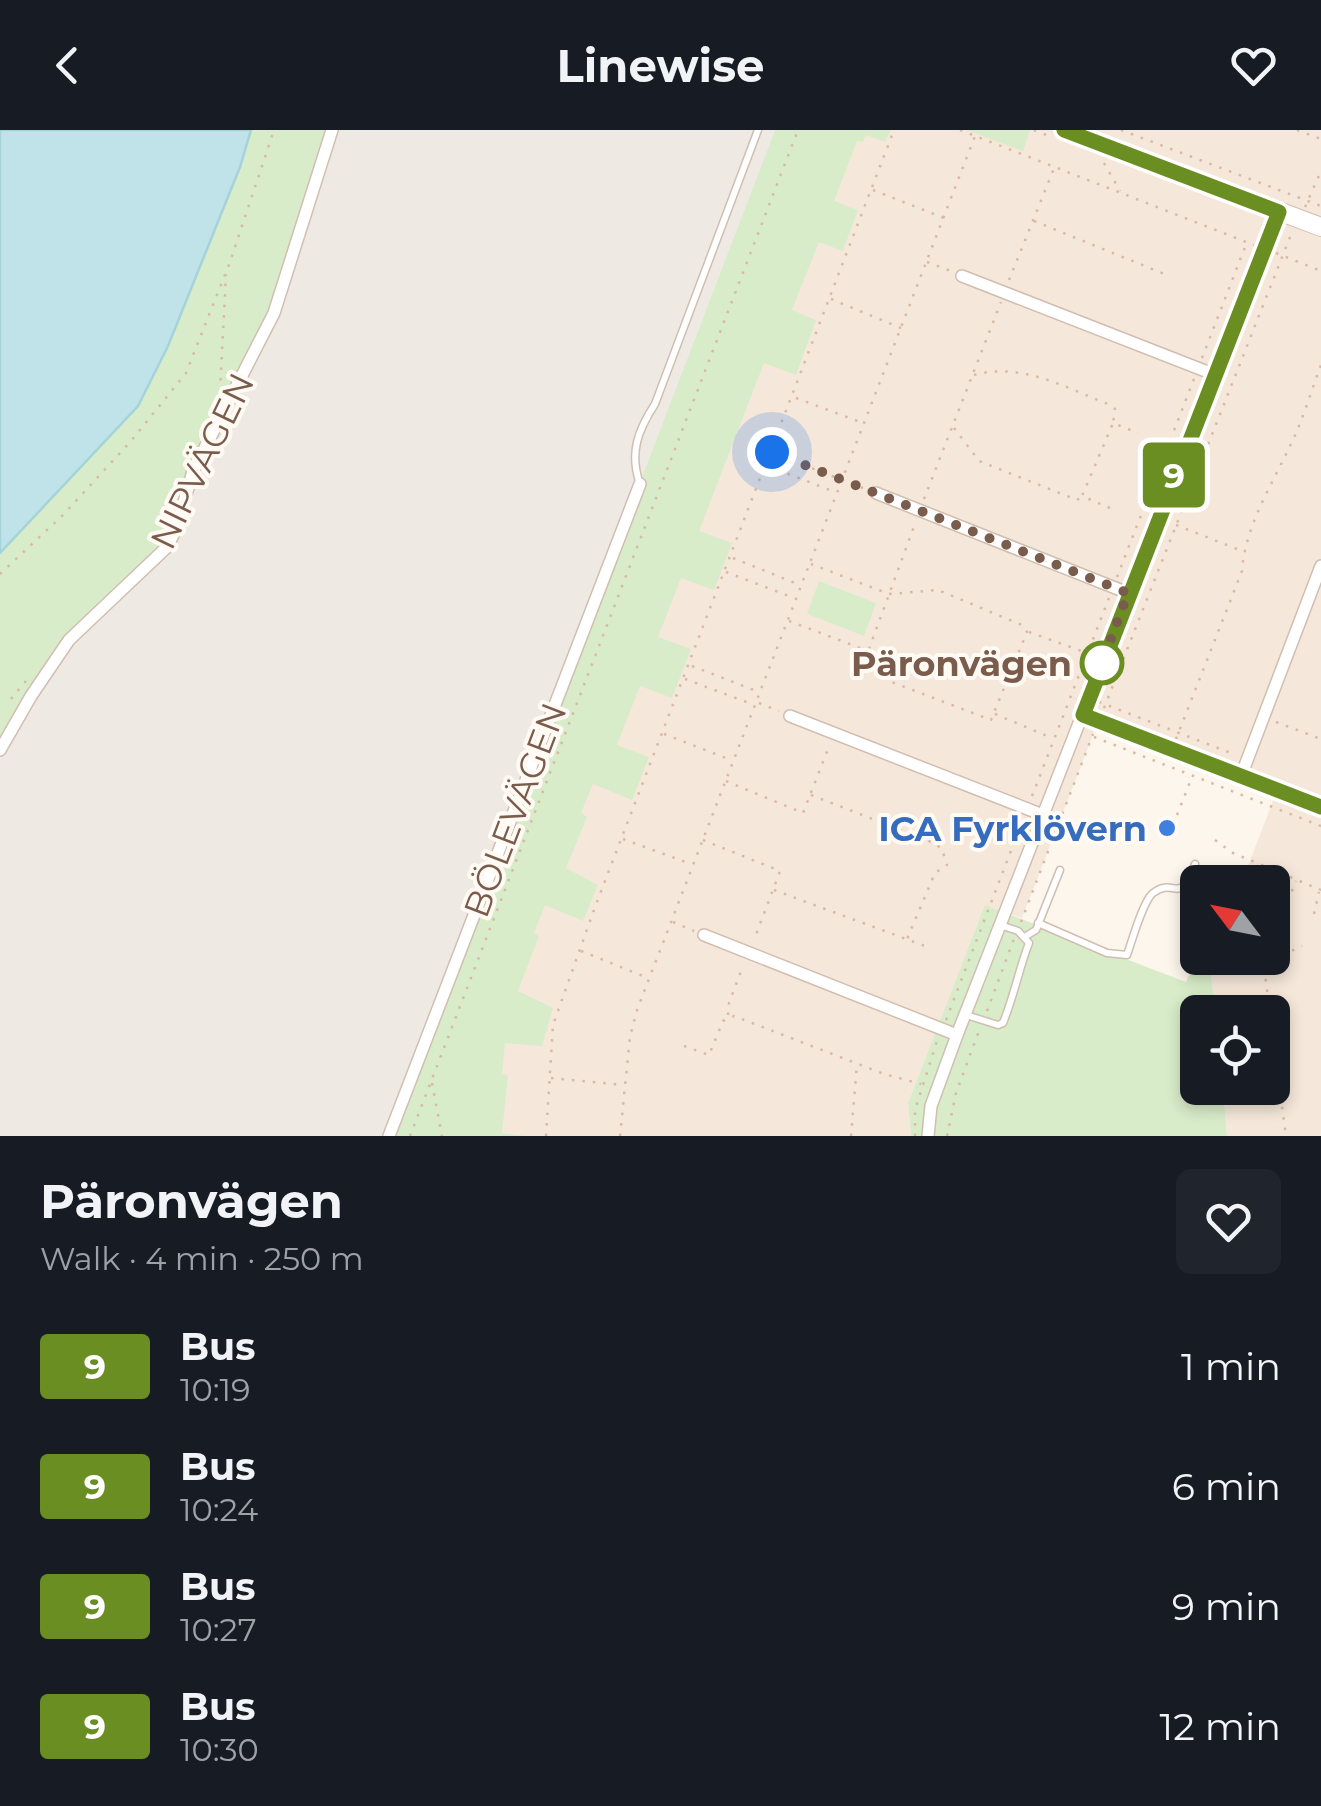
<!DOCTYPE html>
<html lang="en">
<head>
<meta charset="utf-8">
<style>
  body { margin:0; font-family:Montserrat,sans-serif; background:#20242c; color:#f1f3f6; height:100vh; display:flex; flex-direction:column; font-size:38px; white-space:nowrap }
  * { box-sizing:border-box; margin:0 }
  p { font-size:32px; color:#9ea1a6 }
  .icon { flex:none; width:55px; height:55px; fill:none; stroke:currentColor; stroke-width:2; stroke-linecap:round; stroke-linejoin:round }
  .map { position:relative; height:1006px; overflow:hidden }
  .drawer { display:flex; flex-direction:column; background:#171b24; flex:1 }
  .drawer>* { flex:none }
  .badge { padding:0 20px; border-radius:8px; font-size:35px; line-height:65px }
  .needle { width:65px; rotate:302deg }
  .tools { position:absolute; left:1180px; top:735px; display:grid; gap:20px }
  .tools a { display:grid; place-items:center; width:110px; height:110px; border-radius:15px; background:#171b24; box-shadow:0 5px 15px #0003; font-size:50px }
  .you { position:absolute; width:50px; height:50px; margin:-25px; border:8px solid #fff; border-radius:50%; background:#1a73e8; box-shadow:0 0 0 15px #1a73e833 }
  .map>.badge { position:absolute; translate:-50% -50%; box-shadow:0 0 0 5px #fff }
  .round { display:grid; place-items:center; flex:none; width:105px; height:105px; border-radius:15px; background:#20242c }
  .summary { display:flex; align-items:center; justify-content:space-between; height:170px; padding:0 40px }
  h1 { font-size:48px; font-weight:700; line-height:75px }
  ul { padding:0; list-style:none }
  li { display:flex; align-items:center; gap:30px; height:120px; padding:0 40px }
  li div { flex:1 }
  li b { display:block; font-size:38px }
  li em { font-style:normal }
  li .badge { min-width:110px; font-weight:700; text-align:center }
  header { display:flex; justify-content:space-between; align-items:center; height:130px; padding:0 40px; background:#171b24; font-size:45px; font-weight:700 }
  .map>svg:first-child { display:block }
</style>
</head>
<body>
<header><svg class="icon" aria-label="back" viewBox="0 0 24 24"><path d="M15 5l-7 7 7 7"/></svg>Linewise<svg class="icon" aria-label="heart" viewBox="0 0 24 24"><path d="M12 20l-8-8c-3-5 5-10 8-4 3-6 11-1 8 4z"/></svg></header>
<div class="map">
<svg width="1321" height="1006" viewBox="0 0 1321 1006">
  <rect width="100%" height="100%" fill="#fdf6ec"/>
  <polygon fill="#f5e8da" points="827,0 1321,0 1321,1006 1227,1006 1223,958 1272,958 1272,882 1215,882 1210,834 1213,828 1272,828 1272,752 1242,752 1277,660 1098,592 1022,788 985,776 908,973 911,1006 469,1006 462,937"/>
  <polygon fill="#efe9e4" points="332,0 775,0 389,1006 0,1006 0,620"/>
  <g fill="#d8ecc9">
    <polygon points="251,0 332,0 274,183 219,287 176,399 69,510 0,620 0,423 138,276 168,216 240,37"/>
    <polygon points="775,0 891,0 885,12 866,5 863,12 857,11 834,71 858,80 843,121 819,112 792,180 816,190 796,245 764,233 699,401 732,413 714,460 681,448 658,507 691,519 672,568 640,556 617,615 649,627 632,670 593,654 581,683 587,687 566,738 598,755 583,791 545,775 534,803 539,806 518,861 553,878 542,916 505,913 502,944 508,945 502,1003 526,1006 389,1006"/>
    <polygon points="966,0 1030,0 1023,21"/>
    <polygon points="819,451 876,473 864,506 807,484"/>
    <polygon points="985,775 1186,852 1196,828 1210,834 1215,882 1198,882 1198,958 1223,958 1227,1006 911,1006 908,973"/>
  </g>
  <polygon fill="#bfe3e8" stroke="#a5d3da" stroke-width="2.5" points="0,0 251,0 240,37 168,216 138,276 0,423"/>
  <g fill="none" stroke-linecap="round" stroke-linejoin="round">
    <defs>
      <g id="lane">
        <path d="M640,354C629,323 638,300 655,274L758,0"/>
        <path d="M1038,793L1107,823L1127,825C1132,811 1143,771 1153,763C1175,746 1179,778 1195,734"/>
        <polyline points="1026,806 1036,800 1060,740"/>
        <path d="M966,885L998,895L1003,893C1014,866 1019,839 1029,813L1018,801L1000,795"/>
      </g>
      <g id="street">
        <polyline points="962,146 1213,244"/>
        <polyline points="876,363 1128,463"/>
        <polyline points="1083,585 1321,677"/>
        <polyline points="790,586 1043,685"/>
        <polyline points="0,620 31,566 69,510 167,417 176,399 193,341 274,183 332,0"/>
        <polyline points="1241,646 1321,436"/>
        <polyline points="704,805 957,905"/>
        <polyline points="389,1006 640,354"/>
        <polyline points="928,1006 931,976 957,905 1279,82"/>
      </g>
      <polyline id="secondary" points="1064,0 1321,97"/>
    </defs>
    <use href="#lane" stroke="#d1beb0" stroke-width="9"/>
    <use href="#street" stroke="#d1beb0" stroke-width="14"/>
    <use href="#secondary" stroke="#d6c0b0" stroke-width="20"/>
    <g stroke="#d9b8a5" stroke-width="2.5" stroke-dasharray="2.5 8" stroke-linecap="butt">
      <polyline points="960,0 1254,115"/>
      <polyline points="1034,0 1049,6"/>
      <polyline points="1121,0 1321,76"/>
      <polyline points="1297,0 1321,9"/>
      <polyline points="1104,33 1120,61"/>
      <polyline points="873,60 944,88"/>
      <polyline points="1305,77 1321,41"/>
      <polyline points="1034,91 1167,145"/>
      <polyline points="1276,123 1321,141"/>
      <polyline points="927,132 951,141"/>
      <polyline points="1009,150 1055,36"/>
      <polyline points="831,169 901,198"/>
      <polyline points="1202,228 1247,112"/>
      <path d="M974,245C1021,232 1064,257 1108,274L1115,279L1113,293"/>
      <polyline points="220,261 226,144"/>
      <polyline points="796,268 863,293"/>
      <polyline points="954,298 979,331 1077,370 1082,366"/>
      <polyline points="773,323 863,358"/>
      <polyline points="768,336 835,362"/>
      <polyline points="924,369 1001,172"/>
      <polyline points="1110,378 1082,366 1113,293 1138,303"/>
      <polyline points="1176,395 1242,421"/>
      <polyline points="733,428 800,455"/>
      <polyline points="726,442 794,468"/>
      <polyline points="0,444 63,385 131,311 186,243 230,132 274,0"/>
      <polyline points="1117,447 1194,249"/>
      <polyline points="789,491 868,521 876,526 889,551 991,590 1027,502 1022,495 938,460 889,464 811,434"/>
      <polyline points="1029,502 1087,523"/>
      <polyline points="869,519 916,391"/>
      <polyline points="692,536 759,562"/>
      <polyline points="685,549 752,574"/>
      <polyline points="11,569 26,551"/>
      <polyline points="1099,572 1236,625"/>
      <polyline points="759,573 779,581"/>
      <polyline points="1104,578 1292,102"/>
      <polyline points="995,584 1052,608"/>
      <polyline points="1276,592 1321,609"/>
      <polyline points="664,604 731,630"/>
      <polyline points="1094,607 1321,696"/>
      <path d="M1176,609L1242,441C1245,397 1271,356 1290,316C1303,290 1311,261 1321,235"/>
      <polyline points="726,651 803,683 830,614"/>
      <polyline points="811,665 934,713 942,719 947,735 935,743 907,809"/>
      <polyline points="1032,666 1109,468"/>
      <polyline points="1177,685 1192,647"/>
      <polyline points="623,709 691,734"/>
      <polyline points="703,710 780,741 754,810"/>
      <polyline points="1215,710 1233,723 1321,760"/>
      <polyline points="774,760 925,816"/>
      <polyline points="1314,784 1319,762"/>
      <polyline points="673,792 694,801"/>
      <polyline points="1021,792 1093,604"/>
      <polyline points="1272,810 1296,751"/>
      <polyline points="1272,815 1291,821 1302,816"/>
      <polyline points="581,821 648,848"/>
      <polyline points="1266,828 1265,845 1270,882"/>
      <polyline points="987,881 1014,809"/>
      <polyline points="728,885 729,873 743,836"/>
      <polyline points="946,890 1022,692"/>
      <polyline points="1272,904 1286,1006"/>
      <polyline points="684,916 709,925 723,891 734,886 884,944 921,954"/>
      <polyline points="551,948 623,955"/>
      <polyline points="432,953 442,1006"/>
      <polyline points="410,1006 798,0"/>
      <polyline points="546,1006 553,895 595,777 894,0"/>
      <polyline points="620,1006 630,907 637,880 975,6"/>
      <polyline points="851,1006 857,934"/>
      <polyline points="915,1006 915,980 937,911"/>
      <polyline points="947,1006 956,963 980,898"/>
    </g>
    <use href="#lane" stroke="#fff" stroke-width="6"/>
    <use href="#street" stroke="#fff" stroke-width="11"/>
    <use href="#secondary" stroke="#fff" stroke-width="18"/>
  </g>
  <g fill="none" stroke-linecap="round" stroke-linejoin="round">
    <defs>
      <polyline id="line" points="1064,0 1279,82 1083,585 1321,677"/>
    </defs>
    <use href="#line" stroke="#fff" stroke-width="22"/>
    <use href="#line" stroke="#6b8e23" stroke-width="15"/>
    <polyline stroke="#7a5c4d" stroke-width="10" stroke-dasharray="0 18" points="772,322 1128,463 1102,533"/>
  </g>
  <circle fill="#fff" stroke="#6b8e23" stroke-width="5" cx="1102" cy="533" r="20"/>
  <circle fill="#3f7fe0" stroke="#fffaf3" stroke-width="4" cx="1167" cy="698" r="10"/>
  <g text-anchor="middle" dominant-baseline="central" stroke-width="8" stroke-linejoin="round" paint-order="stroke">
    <g font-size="35" fill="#7a5c4d" stroke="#fffaf3">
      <text transform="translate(202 331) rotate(-64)">NIPVÄGEN</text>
      <text transform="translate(515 680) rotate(-69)">BÖLEVÄGEN</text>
    </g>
    <g font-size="35" font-weight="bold" fill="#7a5c4d" stroke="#fffaf3" text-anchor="end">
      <text x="1072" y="533">Päronvägen</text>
    </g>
    <g font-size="35" font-weight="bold" fill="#366cbe" stroke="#fffaf3" text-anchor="end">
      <text x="1147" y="698">ICA Fyrklövern</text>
    </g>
  </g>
</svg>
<div class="tools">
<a><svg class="needle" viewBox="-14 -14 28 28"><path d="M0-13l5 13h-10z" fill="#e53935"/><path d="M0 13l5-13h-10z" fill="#9ea1a6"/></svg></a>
<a><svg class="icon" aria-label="locate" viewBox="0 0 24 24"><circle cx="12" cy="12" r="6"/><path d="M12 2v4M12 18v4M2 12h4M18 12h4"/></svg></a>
</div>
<div class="you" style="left:772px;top:322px"></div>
<b class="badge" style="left:1174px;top:345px;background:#6b8e23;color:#fff">9</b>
</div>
<section class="drawer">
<div class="summary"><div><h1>Päronvägen</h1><p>Walk · 4 min · 250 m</p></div><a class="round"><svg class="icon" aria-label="heart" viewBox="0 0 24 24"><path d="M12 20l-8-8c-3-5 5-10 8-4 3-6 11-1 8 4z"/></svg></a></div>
<ul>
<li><span class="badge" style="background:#6b8e23;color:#fff">9</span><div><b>Bus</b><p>10:19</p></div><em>1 min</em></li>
<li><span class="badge" style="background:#6b8e23;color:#fff">9</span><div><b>Bus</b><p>10:24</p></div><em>6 min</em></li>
<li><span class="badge" style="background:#6b8e23;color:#fff">9</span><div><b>Bus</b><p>10:27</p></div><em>9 min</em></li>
<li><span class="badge" style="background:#6b8e23;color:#fff">9</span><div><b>Bus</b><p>10:30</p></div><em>12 min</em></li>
</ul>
</section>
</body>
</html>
